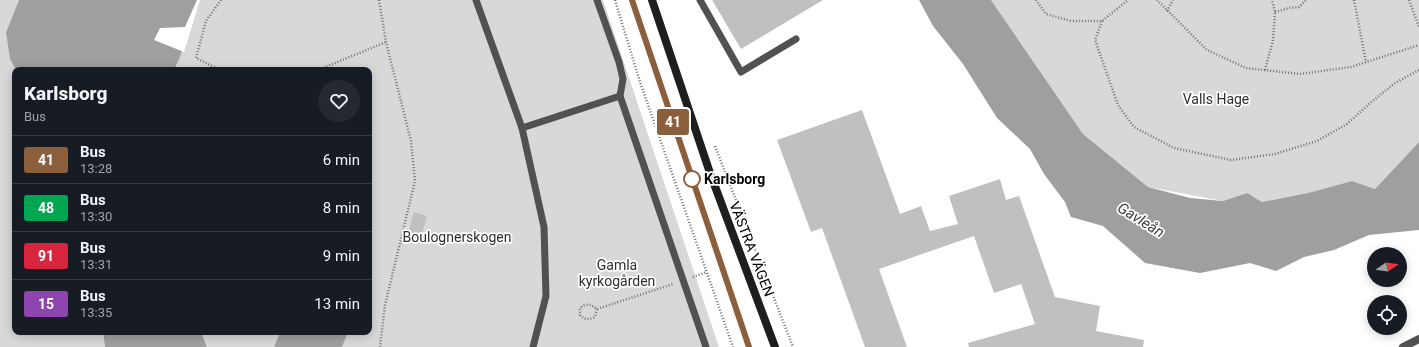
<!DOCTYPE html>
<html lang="en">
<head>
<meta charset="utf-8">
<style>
  body { margin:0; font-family:Roboto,sans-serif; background:#242831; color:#f1f3f6; height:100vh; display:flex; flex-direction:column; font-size:15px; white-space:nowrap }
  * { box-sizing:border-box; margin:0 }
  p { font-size:13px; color:#9ea1a6 }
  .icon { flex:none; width:22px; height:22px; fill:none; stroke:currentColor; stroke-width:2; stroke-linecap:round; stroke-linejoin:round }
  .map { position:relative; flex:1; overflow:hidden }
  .panel { position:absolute; left:12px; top:67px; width:360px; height:268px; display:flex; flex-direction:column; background:#171b24; border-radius:8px; box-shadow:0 2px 10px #0003 }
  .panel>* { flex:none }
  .badge { padding:0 8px; border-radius:3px; font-size:14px; line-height:26px }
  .needle { width:26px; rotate:77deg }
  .tools { position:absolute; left:1367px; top:247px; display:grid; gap:8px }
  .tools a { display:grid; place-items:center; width:40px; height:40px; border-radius:50%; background:#171b24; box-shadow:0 2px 10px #0003; font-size:20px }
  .map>.badge { position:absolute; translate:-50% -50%; box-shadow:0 0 0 2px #fff }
  .round { display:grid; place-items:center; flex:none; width:42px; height:42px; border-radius:21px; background:#242831 }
  .summary { display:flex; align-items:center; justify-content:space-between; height:68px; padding:0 12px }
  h1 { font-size:19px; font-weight:800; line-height:30px }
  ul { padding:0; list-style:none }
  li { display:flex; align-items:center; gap:12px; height:48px; padding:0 12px; border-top:1px solid #363941 }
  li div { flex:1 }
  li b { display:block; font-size:15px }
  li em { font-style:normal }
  li .badge { min-width:44px; font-weight:700; text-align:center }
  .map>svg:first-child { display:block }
</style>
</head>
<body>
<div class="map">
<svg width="1419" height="347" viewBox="0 0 1419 347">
  <rect width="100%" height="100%" fill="#fff"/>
  <g fill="#d8d8d8">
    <polygon points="0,0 19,0 6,32 17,70 15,70 15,332 103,332 105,347 0,347"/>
    <polygon points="198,0 603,0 719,347 342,347 348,332 369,332 369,70 174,70 180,56"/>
    <polygon points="991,0 1419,0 1419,142 1375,189 1352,181 1308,193 1262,202 1247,193 1223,201 1148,187 1083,134"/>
    <polygon points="201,332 280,332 274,347 207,347"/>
  </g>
  <g fill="#9f9f9f">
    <polygon points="19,0 198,0 180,57 174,70 16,70 10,59 6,32"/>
    <polygon points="919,0 991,0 1083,134 1148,187 1190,198 1223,201 1247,193 1262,202 1308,193 1352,181 1375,189 1419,142 1419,230 1369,235 1334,250 1304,257 1276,271 1250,263 1200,273 1145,263 1103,226 1071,217 1065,202 1044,174 1030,149 997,118 963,64 933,26"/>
    <polygon points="103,332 201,332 207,347 105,347"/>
    <polygon points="280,332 348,332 342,347 274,347"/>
  </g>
  <polygon fill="#fff" points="197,0 200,0 184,52 154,40 160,28 185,27"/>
  <g fill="#c0c0c0">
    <polygon points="712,0 823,0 741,49"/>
    <polygon points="862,110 900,214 921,206 930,231 958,224 949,196 1000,179 1006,200 1019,196 1055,297 1100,306 1096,331 1144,340 1143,347 969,347 968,343 1035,324 1021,284 994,293 974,236 879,269 907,347 865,347 822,228 811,232 777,140"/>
    <polygon points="414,212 427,216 420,241 407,237"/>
  </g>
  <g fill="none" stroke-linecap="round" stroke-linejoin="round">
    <g stroke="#737373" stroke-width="2.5" stroke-dasharray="1 2" stroke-linecap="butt">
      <polyline points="379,0 386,42 411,141 415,181 385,305 380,347"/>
      <polyline points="615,0 640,82 733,347"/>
      <polyline points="1036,0 1046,14 1071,21 1102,21 1128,0"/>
      <polyline points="1157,0 1207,50 1246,68 1300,74 1351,67 1419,45"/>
      <polyline points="1354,0 1366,62"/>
      <polyline points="1409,0 1419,27"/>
      <polyline points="1167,11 1173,0"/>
      <polyline points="1275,12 1289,8 1299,7 1306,0"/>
      <polyline points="1102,21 1095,40 1118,105 1134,127 1174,148 1231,160 1275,154 1317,141 1347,124 1369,104 1395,83 1419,70"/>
      <polyline points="220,70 196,58 206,21 221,0"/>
      <polyline points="318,70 386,42"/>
      <polyline points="1265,70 1273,40 1275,12 1272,0"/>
      <polyline points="715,146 793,347"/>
      <polyline points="693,277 707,272"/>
      <path d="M597,309L595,317C588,320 585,320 580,315V308C586,303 591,304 597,309L673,284"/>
    </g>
    <g stroke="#515151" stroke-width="7">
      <polyline points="476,0 522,128 544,227 546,296 533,347"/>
      <polyline points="597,0 619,62 623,79 620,96 706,347"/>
      <polyline points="700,0 741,72 796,39"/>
      <polyline points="522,128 620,96"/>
    </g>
    <polyline stroke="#515151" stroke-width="8" points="1403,347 1419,339"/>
    <g stroke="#1e1e1e" stroke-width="8">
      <polyline points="632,0 749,347"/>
      <polyline points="652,0 710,173 775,347"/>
    </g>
  </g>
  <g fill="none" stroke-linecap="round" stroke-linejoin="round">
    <defs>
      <polyline id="line" points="632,0 749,347"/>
    </defs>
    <use href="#line" stroke="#fff" stroke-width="9"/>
    <use href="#line" stroke="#8b5e3c" stroke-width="6"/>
  </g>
  <circle fill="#fff" stroke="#8b5e3c" stroke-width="2" cx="692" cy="179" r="8"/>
  <g text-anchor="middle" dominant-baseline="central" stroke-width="3.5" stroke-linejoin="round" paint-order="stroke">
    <g font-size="14" fill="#2f2f2f" stroke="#fff">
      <text x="1216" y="99">Valls Hage</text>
      <text x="457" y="237">Boulognerskogen</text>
      <text x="617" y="265">Gamla<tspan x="617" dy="16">kyrkogården</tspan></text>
    </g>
    <g font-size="14" font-weight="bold" fill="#000" stroke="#fff" text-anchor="start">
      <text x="704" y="179">Karlsborg</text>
    </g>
    <g font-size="14" fill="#000" stroke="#fff">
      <text transform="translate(752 249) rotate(69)">VÄSTRA VÄGEN</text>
    </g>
    <g font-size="15" font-style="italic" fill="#404040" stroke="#fff">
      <text transform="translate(1141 220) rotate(32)">Gavleån</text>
    </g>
  </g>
</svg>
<div class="tools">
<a><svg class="needle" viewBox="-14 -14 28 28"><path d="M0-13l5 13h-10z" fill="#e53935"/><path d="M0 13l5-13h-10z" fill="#9ea1a6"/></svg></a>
<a><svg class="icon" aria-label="locate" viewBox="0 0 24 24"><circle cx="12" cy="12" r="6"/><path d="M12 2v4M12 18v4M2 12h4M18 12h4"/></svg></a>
</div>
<b class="badge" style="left:673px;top:122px;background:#8b5e3c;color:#fff">41</b>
<section class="panel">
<div class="summary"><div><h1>Karlsborg</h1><p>Bus</p></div><a class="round"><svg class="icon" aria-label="heart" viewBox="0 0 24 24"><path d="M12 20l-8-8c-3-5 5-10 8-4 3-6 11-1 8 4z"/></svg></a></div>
<ul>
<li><span class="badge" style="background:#8b5e3c;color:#fff">41</span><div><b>Bus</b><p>13:28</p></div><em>6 min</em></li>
<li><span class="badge" style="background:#00a651;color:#fff">48</span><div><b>Bus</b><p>13:30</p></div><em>8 min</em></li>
<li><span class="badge" style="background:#d7263d;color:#fff">91</span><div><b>Bus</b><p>13:31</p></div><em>9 min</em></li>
<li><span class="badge" style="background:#8e44ad;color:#fff">15</span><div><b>Bus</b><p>13:35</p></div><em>13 min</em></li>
</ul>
</section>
</div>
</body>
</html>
